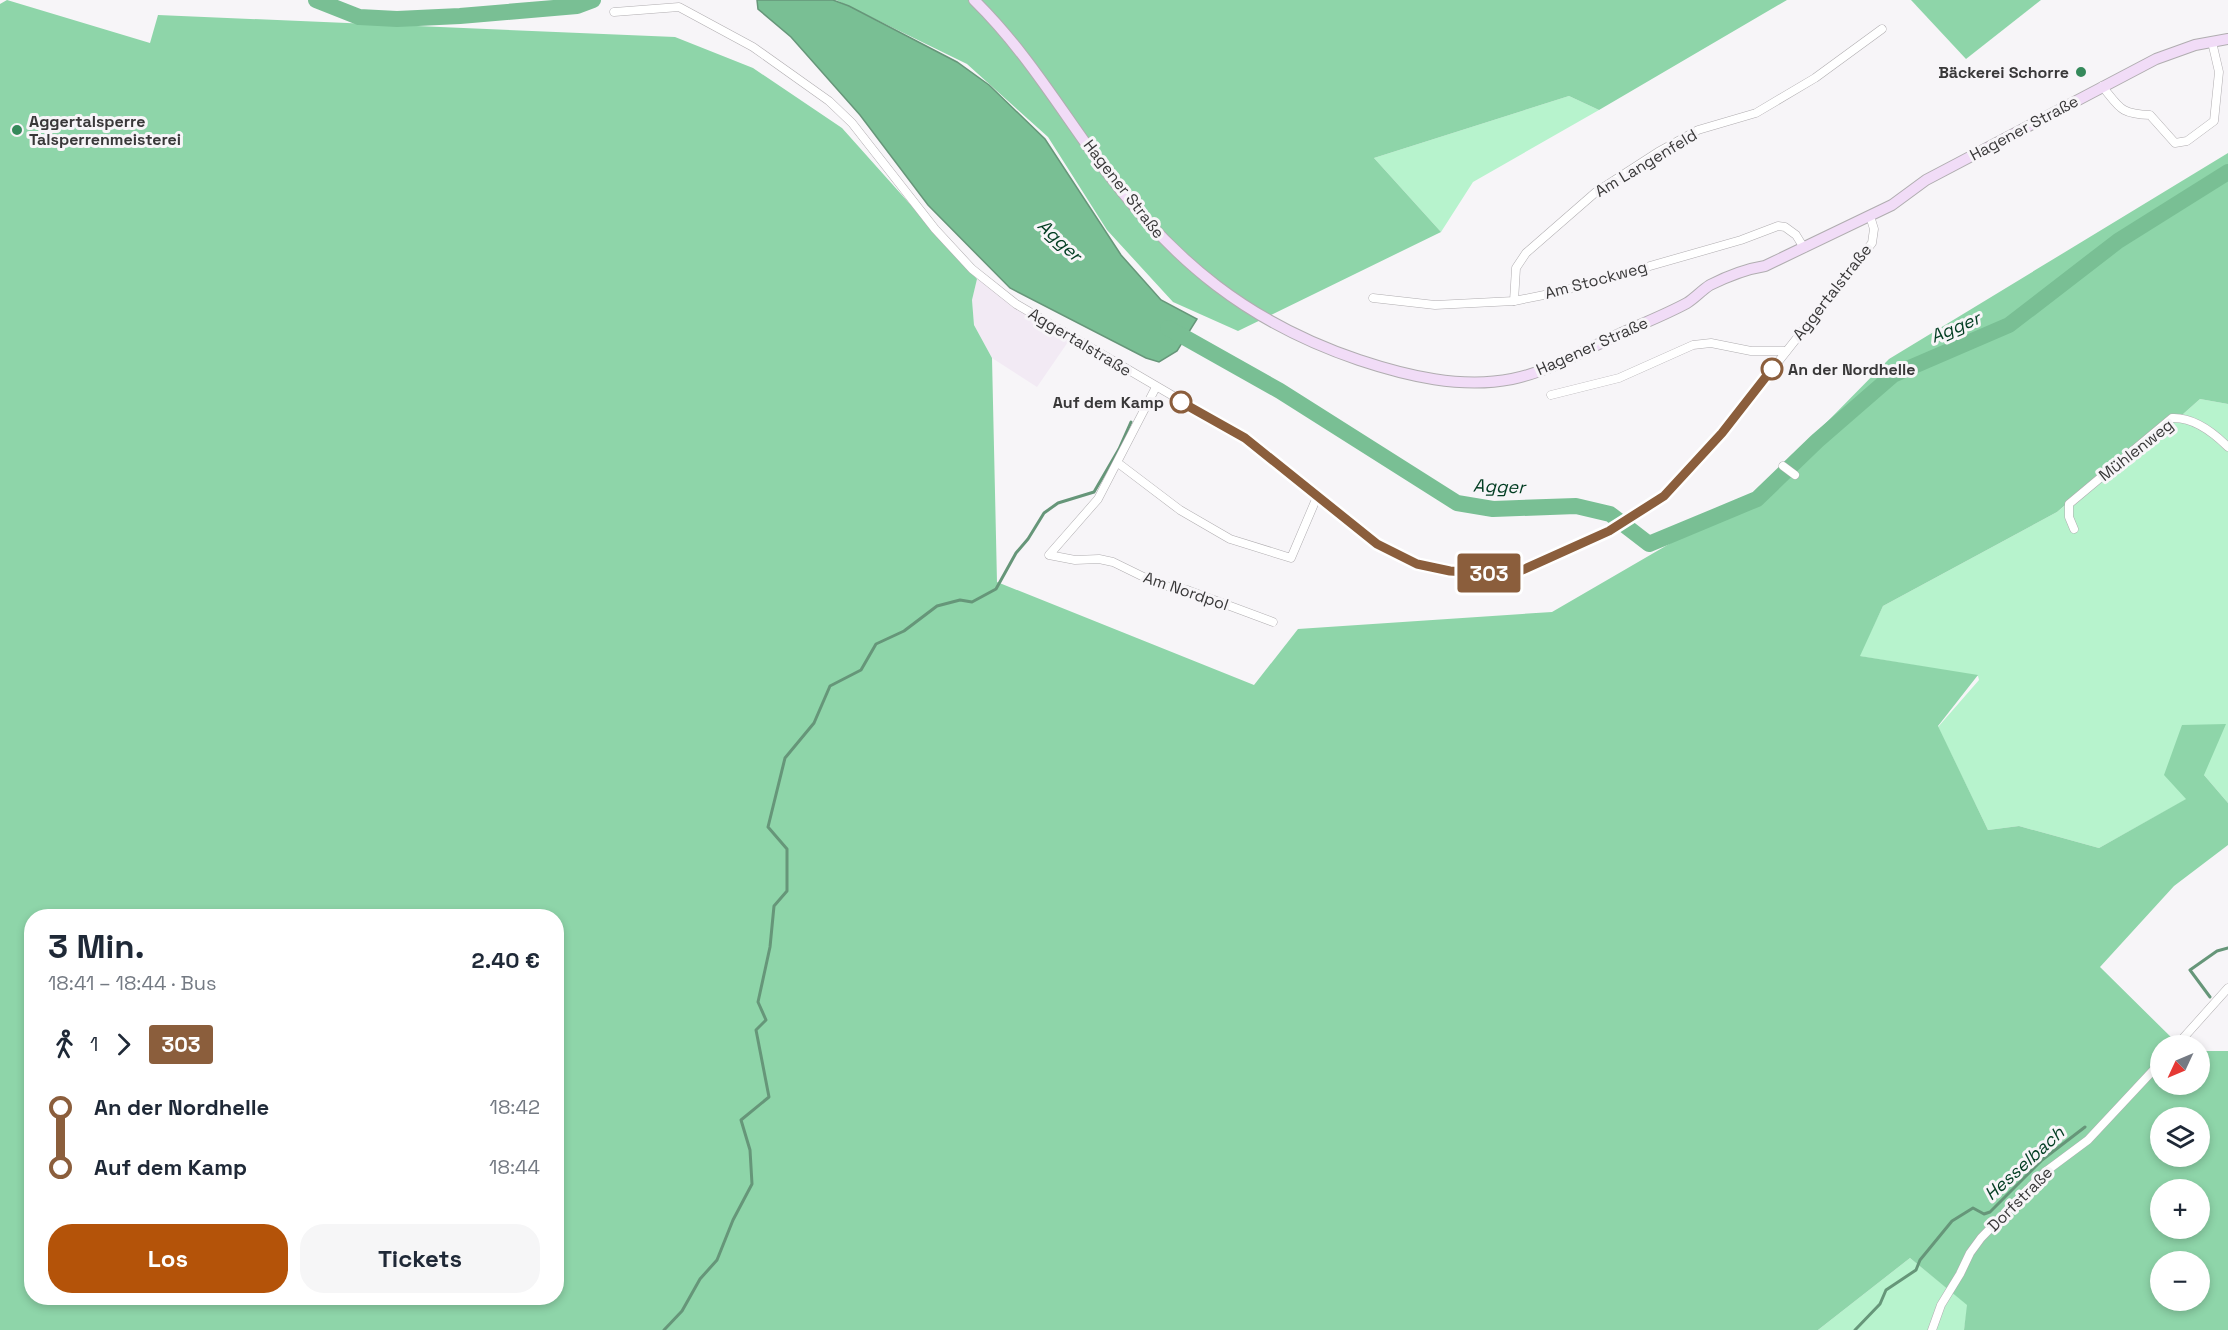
<!DOCTYPE html>
<html lang="de">
<head>
<meta charset="utf-8">
<style>
  body { margin:0; font-family:"Space Grotesk",sans-serif; background:#f6f6f7; color:#1f2937; height:100vh; display:flex; flex-direction:column; font-size:22px; white-space:nowrap }
  * { box-sizing:border-box; margin:0 }
  p { font-size:20px; color:#747a83 }
  .icon { flex:none; width:33px; height:33px; fill:none; stroke:currentColor; stroke-width:2; stroke-linecap:round; stroke-linejoin:round }
  .map { position:relative; flex:1; overflow:hidden }
  .sheet { position:absolute; left:24px; top:909px; width:540px; height:396px; display:flex; flex-direction:column; background:#fff; border-radius:24px; box-shadow:0 3px 9px #0003 }
  .sheet>* { flex:none }
  .badge { padding:0 12px; border-radius:4px; font-size:21px; line-height:39px }
  .needle { width:39px; rotate:226deg }
  .controls { position:absolute; left:2150px; top:1035px; display:grid; gap:12px }
  .controls a { display:grid; place-items:center; width:60px; height:60px; border-radius:50%; background:#fff; box-shadow:0 3px 9px #0003; font-size:30px }
  .map>.badge { position:absolute; translate:-50% -50%; box-shadow:0 0 0 3px #fff }
  .legs { display:flex; align-items:center; gap:9px; height:66px; padding:0 24px; font-size:20px }
  .legs p { margin-inline-start:auto }
  .head { display:flex; align-items:center; justify-content:space-between; height:102px; padding:0 24px }
  h1 { font-size:33px; font-weight:800; line-height:45px }
  .cta { display:flex; gap:12px; margin-top:auto; padding:12px 24px }
  .cta a { flex:1; height:69px; border-radius:24px; background:#b45309; color:#fff; font-size:24px; font-weight:800; line-height:69px; text-align:center }
  .cta a+a { background:#f6f6f7; color:#1f2937 }
  ul { padding:0 24px; list-style:none }
  li { display:flex; align-items:center; gap:21px; height:60px; font-size:22px }
  li i { display:grid; place-items:center; width:9px; height:100%; margin:0 8px; background:currentColor }
  li i::after { content:''; width:15px; height:15px; margin:-8px; border:4px solid; border-radius:50%; background:#fff }
  li p { margin-inline-start:auto }
  li:first-child i { background:linear-gradient(#0000 50%,currentColor 0) }
  li:last-child i { background:linear-gradient(currentColor 50%,#0000 0) }
  .map>svg:first-child { display:block }
</style>
</head>
<body>
<div class="map">
<svg width="2228" height="1330" viewBox="0 0 2228 1330">
  <rect width="100%" height="100%" fill="#f7f5f8"/>
  <polygon fill="#f2eaf4" points="977,279 1070,339 1037,387 992,358 974,325 972,300"/>
  <g fill="#b7f3cd">
    <polygon points="1569,96 1599,110 1473,182 1441,232 1374,158"/>
    <polygon points="2200,399 2228,404 2228,446 2182,415"/>
    <path d="M2173,419C2194,419 2213,434 2228,449V803L2204,775L2187,799L2099,848L2019,826L1988,830L1938,727L1979,680L1978,676L1859,656L1883,606L2057,512Z"/>
    <polygon points="1910,1258 1968,1305 1964,1330 1818,1330"/>
  </g>
  <g fill="#8ed5a9" fill-rule="evenodd">
    <path d="M7,0L150,43L158,15L675,37L753,68L842,128L977,279L972,300L974,325L992,358L997,582L1254,685L1298,629L1552,612L1757,493L1889,359L2228,153V404L2200,399L2182,415L2152,432L2057,512L1883,606L1860,656L1978,675L1938,726L1988,830L2019,826L2099,848L2186,799L2164,775L2182,725L2226,724L2204,775L2228,803V845L2174,886L2100,967L2179,1045L2160,1046V1084H2199V1051H2228V1330H1964L1967,1305L1910,1258L1818,1330H0V4ZM32,916H556V1298H32ZM2160,1118H2199V1156H2160ZM2160,1190H2199V1228H2160ZM2160,1262H2199V1300H2160Z"/>
    <polygon points="836,0 1787,0 1599,110 1569,96 1374,158 1441,232 1238,331 1173,302 1107,230 1048,137 967,64"/>
    <polygon points="1911,0 2041,0 1966,59"/>
  </g>
  <polygon fill="#79bf94" stroke="#669679" stroke-width="1.5" points="757,0 833,0 849,6 957,62 989,85 1045,139 1121,255 1161,300 1197,319 1177,351 1159,362 1146,358 1010,288 928,205 860,115 791,37 758,9"/>
  <g fill="none" stroke-linecap="round" stroke-linejoin="round">
    <g stroke="#669679" stroke-width="3">
      <polyline points="2210,997 2190,970 2217,951 2228,948"/>
      <polyline points="664,1330 682,1311 700,1279 717,1260 733,1220 752,1184 750,1150 741,1120 769,1097 756,1030 766,1020 758,1002 770,947 774,906 787,891 787,849 768,827 785,758 814,723 830,686 861,670 876,644 904,631 937,606 960,600 972,602 996,589 1016,553 1028,539 1044,513 1058,503 1094,492 1119,449 1131,422"/>
      <polyline points="1855,1330 1880,1304 1886,1290 1916,1270 1920,1260 1952,1221 1973,1208 1984,1214 1990,1212 2042,1160 2085,1127"/>
    </g>
    <g stroke="#79bf94" stroke-width="16">
      <polyline points="316,0 359,17 397,19 460,16 577,6 593,0"/>
      <polyline points="1168,328 1280,391 1457,503 1493,509 1576,506 1610,514 1649,544 1757,499 1817,441 1893,375 2009,325 2118,241 2228,172"/>
    </g>
    <defs>
      <g id="minor">
        <polyline points="614,12 679,7 753,47 829,101 852,123 935,229 972,269 1016,304 1245,438 1377,544 1417,564 1450,571 1484,573 1519,572 1609,531 1664,496 1722,433 1872,243 1874,229 1870,216"/>
        <path d="M2102,86C2120,108 2120,114 2150,115L2175,143L2187,141L2214,121L2219,72L2212,42"/>
        <polyline points="1373,298 1435,305 1514,301 1559,292 1741,240 1778,226 1785,227 1796,235 1804,248"/>
        <polyline points="1514,301 1516,268 1526,253 1596,192 1658,152 1698,130 1756,113 1815,78 1882,29"/>
        <polyline points="1156,387 1098,499 1049,555 1075,560 1099,559 1113,562 1160,585 1187,590 1273,622"/>
        <polyline points="1551,395 1619,378 1693,345 1711,343 1751,351 1786,351"/>
        <polyline points="1118,463 1180,510 1230,539 1291,558 1317,497"/>
        <polyline points="1783,466 1795,475"/>
        <path d="M2074,529L2069,517V504L2172,418C2193,417 2213,432 2228,447"/>
        <polyline points="2176,1046 2228,988"/>
        <polyline points="1932,1330 1941,1305 1960,1274 1970,1253 1981,1238 2045,1172 2088,1140 2160,1063"/>
      </g>
      <path id="secondary" d="M974,0C1027,52 1061,111 1105,170C1174,262 1249,323 1359,360C1407,376 1461,389 1512,379C1547,372 1580,353 1611,338C1636,326 1663,316 1687,303C1695,298 1702,290 1710,285C1728,276 1746,269 1765,266L1892,205L1926,180L2156,59L2195,45L2228,39"/>
    </defs>
    <use href="#minor" stroke="#b0adb0" stroke-width="9"/>
    <use href="#secondary" stroke="#b0adb0" stroke-width="12"/>
    <use href="#minor" stroke="#fff" stroke-width="8"/>
    <use href="#secondary" stroke="#f1dcf7" stroke-width="10"/>
  </g>
  <g fill="none" stroke-linecap="round" stroke-linejoin="round">
    <defs>
      <polyline id="line-1" points="1181,402 1245,438 1377,544 1417,564 1450,571 1484,573 1518,572 1609,531 1664,496 1722,433 1772,369"/>
    </defs>
    <use href="#line-1" stroke="#fff" stroke-width="14"/>
    <use href="#line-1" stroke="#8b5e3c" stroke-width="9"/>
  </g>
  <g fill="#35895b" stroke="#f7f5f8" stroke-width="2">
    <circle cx="2081" cy="72" r="6"/>
    <circle cx="17" cy="130" r="6"/>
  </g>
  <g fill="#fff" stroke="#8b5e3c" stroke-width="3">
    <circle cx="1772" cy="369" r="10"/>
    <circle cx="1181" cy="402" r="10"/>
  </g>
  <g text-anchor="middle" dominant-baseline="central" stroke-width="6" stroke-linejoin="round" paint-order="stroke">
    <g font-size="16" font-weight="bold" fill="#393839" stroke="#f7f5f8" text-anchor="end">
      <text x="2069" y="72">Bäckerei Schorre</text>
      <text x="29" y="121" text-anchor="start">Aggertalsperre<tspan x="29" dy="18">Talsperrenmeisterei</tspan></text>
    </g>
    <g font-size="16" fill="#393839" stroke="#f7f5f8">
      <text transform="translate(2024 128) rotate(-28)">Hagener Straße</text>
      <text transform="translate(1646 163) rotate(-31)">Am Langenfeld</text>
      <text transform="translate(1124 189) rotate(52)">Hagener Straße</text>
      <text transform="translate(1596 280) rotate(-15)">Am Stockweg</text>
      <text transform="translate(1832 292) rotate(-52)">Aggertalstraße</text>
      <text transform="translate(1080 342) rotate(31)">Aggertalstraße</text>
      <text transform="translate(1592 346) rotate(-24)">Hagener Straße</text>
      <text transform="translate(2136 450) rotate(-38)">Mühlenweg</text>
      <text transform="translate(1186 591) rotate(19)">Am Nordpol</text>
      <text transform="translate(2020 1199) rotate(-45)">Dorfstraße</text>
    </g>
    <g font-size="16" font-weight="bold" fill="#393839" stroke="#f7f5f8" text-anchor="start">
      <text x="1788" y="369">An der Nordhelle</text>
      <text x="1164" y="402" text-anchor="end">Auf dem Kamp</text>
    </g>
    <g font-size="18" font-style="italic" fill="#023d22" stroke="#f7f5f8">
      <text transform="translate(1060 240) rotate(43)">Agger</text>
      <text transform="translate(1955 327) rotate(-23)">Agger</text>
      <text transform="translate(1499 486) rotate(2)">Agger</text>
      <text transform="translate(2024 1163) rotate(-42)">Hesselbach</text>
    </g>
  </g>
</svg>
<div class="controls">
<a><svg class="needle" viewBox="-14 -14 28 28"><path d="M0-13l5 13h-10z" fill="#e53935"/><path d="M0 13l5-13h-10z" fill="#747a83"/></svg></a>
<a><svg class="icon" aria-label="layers" viewBox="0 0 24 24"><path d="M12 4l9 5-9 5-9-5zM3 14l9 5 9-5"/></svg></a>
<a>+</a>
<a>−</a>
</div>
<b class="badge" style="left:1489px;top:573px;background:#8b5e3c;color:#fff">303</b>
<section class="sheet">
<div class="head"><div><h1>3 Min.</h1><p>18:41 – 18:44 · Bus</p></div><b>2.40 €</b></div>
<div class="legs"><svg class="icon" aria-label="walk" viewBox="0 0 24 24"><circle cx="13" cy="4" r="2"/><path d="M13 8l-2 6 4 7M11 14l-3 7M7 12l3-4h3l4 4"/></svg>1<svg class="icon" aria-label="forward" viewBox="0 0 24 24"><path d="M9 5l7 7-7 7"/></svg><b class="badge" style="background:#8b5e3c;color:#fff">303</b></div>
<ul>
<li><i style="color:#8b5e3c"></i><b>An der Nordhelle</b><p>18:42</p></li>
<li><i style="color:#8b5e3c"></i><b>Auf dem Kamp</b><p>18:44</p></li>
</ul>
<div class="cta"><a>Los</a><a>Tickets</a></div>
</section>
</div>
</body>
</html>
